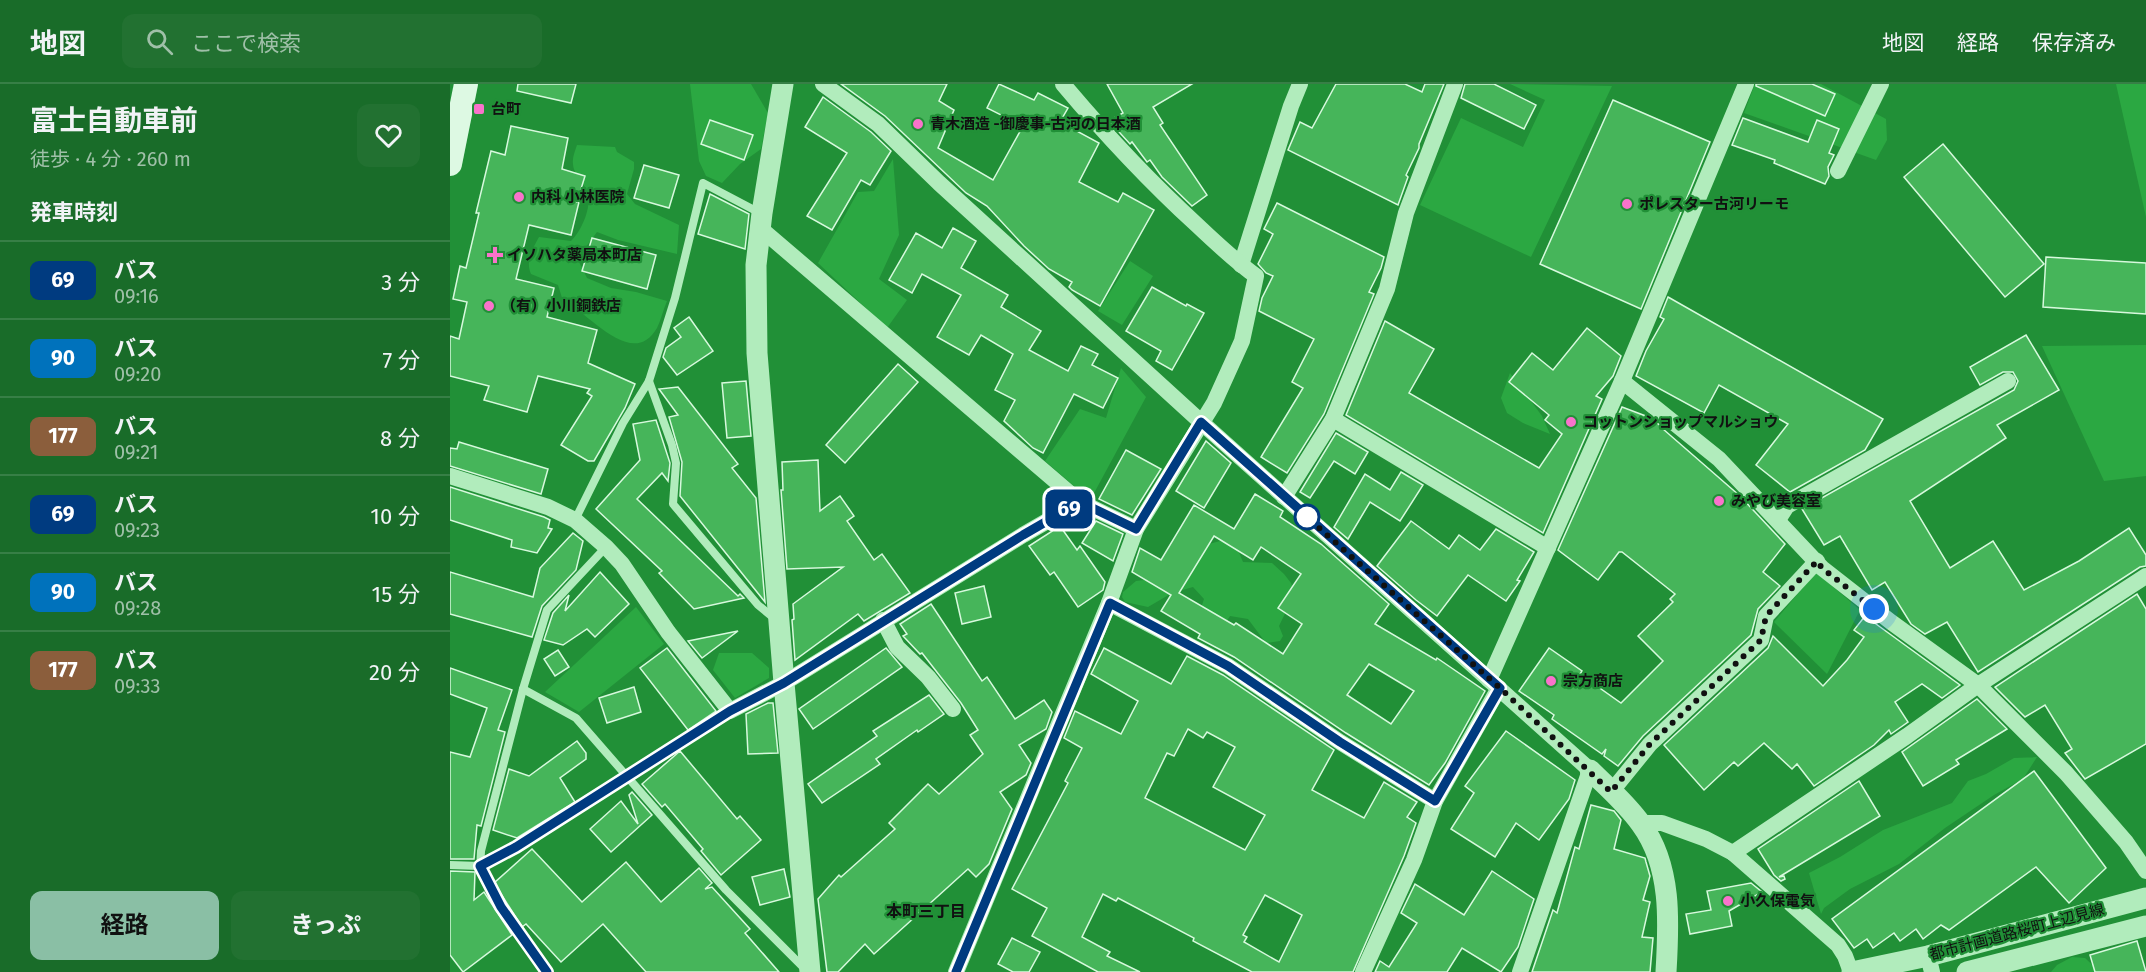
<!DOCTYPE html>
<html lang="ja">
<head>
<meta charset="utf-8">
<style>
  body { margin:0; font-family:"Fira Sans","Noto Sans JP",sans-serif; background:#227131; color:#f1f3f6; height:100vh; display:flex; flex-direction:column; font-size:22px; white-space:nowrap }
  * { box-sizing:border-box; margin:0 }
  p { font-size:20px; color:#9fc0a8 }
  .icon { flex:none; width:33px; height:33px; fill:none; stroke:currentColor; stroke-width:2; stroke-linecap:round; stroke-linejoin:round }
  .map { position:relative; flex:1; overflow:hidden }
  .sheet { display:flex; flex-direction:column; background:#196c29; width:450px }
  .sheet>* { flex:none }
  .badge { padding:0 12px; border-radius:9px; font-size:21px; line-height:39px }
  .you { position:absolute; width:30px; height:30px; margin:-15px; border:4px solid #fff; border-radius:50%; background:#1a73e8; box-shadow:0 0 0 9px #1a73e833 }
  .map>.badge { position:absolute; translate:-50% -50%; box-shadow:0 0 0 3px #fff }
  h2 { padding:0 30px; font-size:22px; line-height:54px }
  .round { display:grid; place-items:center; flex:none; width:63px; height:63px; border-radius:12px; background:#227131 }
  .summary { display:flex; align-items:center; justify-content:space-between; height:102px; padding:0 30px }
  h1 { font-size:28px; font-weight:700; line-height:45px }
  .action { display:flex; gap:12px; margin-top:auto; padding:12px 30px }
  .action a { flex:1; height:69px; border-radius:12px; background:#8abfa5; color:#111; font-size:24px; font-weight:700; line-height:69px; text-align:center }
  .action a+a { background:#227131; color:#f1f3f6 }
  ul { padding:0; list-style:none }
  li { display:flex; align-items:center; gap:18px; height:78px; padding:0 30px; border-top:2px solid #377f46 }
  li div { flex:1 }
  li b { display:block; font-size:22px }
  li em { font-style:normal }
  li .badge { min-width:66px; font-weight:700; text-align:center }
  header { display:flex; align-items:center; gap:36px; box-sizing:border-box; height:84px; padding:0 30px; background:#196c29; border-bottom:2px solid #377f46 }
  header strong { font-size:28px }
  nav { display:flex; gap:33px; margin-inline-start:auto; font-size:21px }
  .search { width:420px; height:54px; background:#227131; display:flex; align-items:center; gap:15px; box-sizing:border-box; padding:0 21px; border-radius:12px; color:#9fc0a8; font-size:22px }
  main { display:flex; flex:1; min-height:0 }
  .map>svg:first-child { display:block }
</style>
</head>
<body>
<header>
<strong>地図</strong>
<div class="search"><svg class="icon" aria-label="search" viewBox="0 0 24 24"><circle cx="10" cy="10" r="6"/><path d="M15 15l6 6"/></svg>ここで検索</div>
<nav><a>地図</a><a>経路</a><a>保存済み</a></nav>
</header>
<main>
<section class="sheet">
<div class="summary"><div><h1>富士自動車前</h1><p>徒歩 · 4 分 · 260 m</p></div><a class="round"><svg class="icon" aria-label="heart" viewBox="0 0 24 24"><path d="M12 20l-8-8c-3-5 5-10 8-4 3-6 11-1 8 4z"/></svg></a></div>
<h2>発車時刻</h2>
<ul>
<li><span class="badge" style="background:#003b80;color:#fff">69</span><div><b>バス</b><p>09:16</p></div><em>3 分</em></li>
<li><span class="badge" style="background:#0072bc;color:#fff">90</span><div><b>バス</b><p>09:20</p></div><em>7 分</em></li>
<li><span class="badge" style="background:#8b5e3c;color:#fff">177</span><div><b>バス</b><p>09:21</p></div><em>8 分</em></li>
<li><span class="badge" style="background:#003b80;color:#fff">69</span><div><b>バス</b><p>09:23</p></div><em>10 分</em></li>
<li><span class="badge" style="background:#0072bc;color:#fff">90</span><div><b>バス</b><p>09:28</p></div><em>15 分</em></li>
<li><span class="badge" style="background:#8b5e3c;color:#fff">177</span><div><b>バス</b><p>09:33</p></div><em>20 分</em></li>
</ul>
<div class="action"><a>経路</a><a>きっぷ</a></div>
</section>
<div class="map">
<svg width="1696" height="888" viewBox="0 0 1696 888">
  <rect width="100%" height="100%" fill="#219037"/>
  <g fill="#2ba842">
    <polygon points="240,0 301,0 318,29 311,65 290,80 272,99 256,92 249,77"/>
    <polygon points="1060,0 1162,2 1081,173 970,121 1011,34 1073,63 1095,16"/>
    <polygon points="1305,0 1371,0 1436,35 1437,56 1426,76 1294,29"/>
    <polygon points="1666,0 1696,0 1696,133"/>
    <path d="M127,61L165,63L167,68L184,78V85L177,110L185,120L229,141L227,170L168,156L147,148L132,168L124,165V168L137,194L161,204L186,208L217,217C213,226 211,236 207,244C182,287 138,227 113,217L108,201L81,190C75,177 83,164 89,153L121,157C132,147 144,119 136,105C132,97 123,89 123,80C122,74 125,67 127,61Z"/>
    <polygon points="443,75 449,151 429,195 457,216 437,244 368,179 408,108 424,107"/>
    <polygon points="680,177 703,192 672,241 648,227"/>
    <polygon points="1696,261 1696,392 1654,397 1592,262"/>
    <polygon points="671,284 696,313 643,411 631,408 595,377 630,325 656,334"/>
    <polygon points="1060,289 1092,332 1100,350 1073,339 1057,329 1051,314"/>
    <polygon points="770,457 785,459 793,478 822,479 834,490 841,499 845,509 829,542 833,552 830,557 816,559 798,535 780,532 769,549 748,533 754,515 743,503 722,509 698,523 675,518 672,513 673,508 686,497 702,495 759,460"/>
    <polygon points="1366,488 1410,526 1377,590 1324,538"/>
    <polygon points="186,523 214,560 129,628 95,608"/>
    <polygon points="269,569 302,569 319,584 319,594 285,614 263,586"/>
    <polygon points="1587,673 1573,695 1544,711 1495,744 1449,780 1400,805 1374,824 1371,830 1359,789 1390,773 1433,746 1502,719 1518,697 1536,690 1564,674"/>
    <polygon points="1622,873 1635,874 1650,888 1601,888 1607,881"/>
  </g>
  <g fill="#46b55a" stroke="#d7f9dd" stroke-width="1.5" fill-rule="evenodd">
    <polygon points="68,0 126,0 121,19 67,7"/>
    <polygon points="391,0 497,0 489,17 504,26 488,64 543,96 573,42 537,24 549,0 584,16 588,9 618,24 610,38 649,59 629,98 668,118 673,109 704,126 650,222 622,206 619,203 622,198 599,185 574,162 537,122 516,109 435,32"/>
    <polygon points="657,0 742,0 703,23 713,39 710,41 757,111 742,122 712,93 700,76 697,78 682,58 680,60 659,37 673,29"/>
    <polygon points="886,0 955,0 972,8 975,0 994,0 969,60 969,64 956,91 958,93 948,121 838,66 850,38 862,44"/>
    <polygon points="1015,0 1044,0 1086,21 1074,45 1011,14"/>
    <polygon points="1306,0 1362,0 1385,10 1375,32 1306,2"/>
    <polygon points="373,13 421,48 441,67 420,101 411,96 382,146 357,132 397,69 355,43"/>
    <polygon points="1163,16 1260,58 1191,225 1090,180"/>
    <polygon points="1293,34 1358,58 1367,36 1389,45 1379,69 1384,71 1378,83 1379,92 1375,100 1324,79 1325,76 1282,61"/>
    <polygon points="260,36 303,51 294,76 251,60"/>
    <polygon points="61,42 118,54 112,85 135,92 127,118 129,118 121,151 79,141 66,195 104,204 97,233 147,246 138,279 185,300 175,324 144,377 138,377 111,361 142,312 137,309 140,305 88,292 77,328 34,316 39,302 0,292 0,252 9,255 17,218 3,215 10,182 16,184 29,129 26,129 41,67 55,71"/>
    <polygon points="1493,60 1594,180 1555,213 1454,93"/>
    <polygon points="194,81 229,91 219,124 184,114"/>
    <polygon points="260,110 299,130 295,165 248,150"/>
    <polygon points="827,119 934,173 931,184 919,208 924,210 874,330 837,389 811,373 853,304 842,298 864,255 809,227 812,214 823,192 816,189 808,180 823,150 814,145"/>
    <polygon points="503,144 526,157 511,184 558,211 551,223 591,247 579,266 618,287 631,262 648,270 642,281 668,294 653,324 624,310 593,369 583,364 554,337 565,316 545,306 563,270 531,251 519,271 487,253 511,211 472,190 462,209 439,196 466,149 492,164"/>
    <polygon points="142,154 206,171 197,205 132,187"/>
    <polygon points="1596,173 1696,179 1696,230 1593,223"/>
    <polygon points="702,203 736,222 737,220 754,229 722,286 706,277 711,267 676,247"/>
    <polygon points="1218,213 1433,335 1415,366 1340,408 1306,381 1338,340 1269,301 1254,329 1186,292 1196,267 1214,235 1210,233"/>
    <polygon points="239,233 263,267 227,291 213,273 216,264 231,253 224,244"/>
    <polygon points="935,237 984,265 959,309 1089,384 1112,350 1095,336 1099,331 1059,298 1082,269 1103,286 1137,244 1171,272 1163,292 1146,312 1152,315 1093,449 896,331"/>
    <polygon points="1576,251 1609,306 1547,341 1556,354 1460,417 1500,484 1543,457 1574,506 1629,477 1679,444 1696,471 1696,482 1690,483 1528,588 1497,538 1475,550 1461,540 1435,498 1422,506 1390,452 1374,461 1352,425 1564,306 1568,297 1563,288 1553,288 1530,301 1520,283"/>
    <polygon points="448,280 468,298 395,379 376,361"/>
    <polygon points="296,297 301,352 277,354 272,299"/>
    <polygon points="228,303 288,380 282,384 306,414 315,518 230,412 232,378 219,333 228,331 209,305"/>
    <polygon points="1172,323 1201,334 1213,344 1213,345 1290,412 1335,460 1313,488 1330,502 1308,525 1301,551 1193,652 1168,682 1154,672 1156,665 1152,670 1102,635 1104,631 1069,607 1099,564 1132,587 1130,590 1171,619 1213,577 1188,552 1223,518 1220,515 1225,510 1172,468 1169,468 1148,496 1108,466"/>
    <polygon points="206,336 220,379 218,397 212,389 187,415 288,512 290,510 294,514 244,525 209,489 212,487 146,425 190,376 183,340"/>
    <polygon points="886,349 918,368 905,390 884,377 860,414 850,408"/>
    <polygon points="756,357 781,379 754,424 726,407"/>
    <polygon points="9,358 98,385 91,410 0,382 0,364 7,365"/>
    <polygon points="676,366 711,385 682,431 649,415"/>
    <polygon points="368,376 370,427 390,412 404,432 397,437 424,476 432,470 460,509 414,537 408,530 345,576 342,536 344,535 343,520 393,483 337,485 331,406 333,406 332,378"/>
    <polygon points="951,388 973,401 950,437 920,418 898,455 884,443 915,390 940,406"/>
    <polygon points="0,403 94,433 100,436 98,444 102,445 87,469 61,463 62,456 0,436"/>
    <path d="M805,410L833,427L830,433L871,460L939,520L925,540L986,576L987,574L1035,607L995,679L979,701L896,649L784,573L748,554L750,550L711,527L721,511L682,488L690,464L711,476L744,421L784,445ZM764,452L803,476L811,463L851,490L828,524L852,540L833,570L786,539L784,541L729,509ZM919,580L964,607L941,640L897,611Z"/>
    <polygon points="646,437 673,450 663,477 632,459"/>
    <polygon points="961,437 999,465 1009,451 1030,466 1046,445 1084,468 1067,496 1070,497 1056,517 1018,491 987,532 966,516 927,482"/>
    <polygon points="610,442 627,466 630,462 655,498 653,506 628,523 604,488 600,491 579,462"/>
    <polygon points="123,449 133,457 126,486 92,522 82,553 0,530 0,488 83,513 90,484"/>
    <polygon points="150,488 179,520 145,553 137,545 113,561 94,556 103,529 119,511 115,527"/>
    <polygon points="534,502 541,533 512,540 505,509"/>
    <polygon points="1687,510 1696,525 1696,660 1635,695 1615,669 1622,665 1595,621 1575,633 1545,603"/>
    <polygon points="481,520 532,597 537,593 565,635 594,616 602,628 596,645 569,661 581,679 576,691 550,708 562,725 539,780 526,793 518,785 424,870 415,860 388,888 377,888 368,815 389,791 391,793 445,745 439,739 478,700 489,710 533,670 520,651 528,646 511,619 472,569 470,570 453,552 457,550 450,540"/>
    <polygon points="1415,532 1510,601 1492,614 1472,600 1445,618 1458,638 1441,650 1439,646 1424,661 1364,702 1347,680 1342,685 1314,659 1288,682 1284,678 1254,706 1214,661 1318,564 1323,552 1373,602 1397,576 1414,553 1404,546"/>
    <polygon points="288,547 252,574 238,557"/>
    <polygon points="217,564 266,627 238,646 190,584"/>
    <polygon points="436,564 452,583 363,645 349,625"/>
    <path d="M654,564L721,600L737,572L773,591L884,666L862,706L914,734L934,698L967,718L957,733L966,739L954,772L903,888H802L743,857L744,854L668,814L666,817L653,810L632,853L660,868L657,872L690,888H648L582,852L597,824L562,805L618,699L615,697L632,664L614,654L625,627L671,650L688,617L641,590ZM738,645L753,654L757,648L785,663L763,703L815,731L795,766L695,714L717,669L724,672ZM815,811L852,831L829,878L794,858L797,853L793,851Z"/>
    <polygon points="108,566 119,583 105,592 94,575"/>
    <polygon points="0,584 62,606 48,646 55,648 31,742 27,741 24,775 0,775 0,668 20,673 37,624 0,610"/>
    <polygon points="184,603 191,628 157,639 149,614"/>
    <polygon points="479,611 494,630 468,648 467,646 426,675 430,680 372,719 358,700 427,652 423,647"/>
    <polygon points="1527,615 1557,645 1506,676 1509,680 1473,702 1452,668"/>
    <polygon points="318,619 323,619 328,669 298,670 296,630"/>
    <polygon points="1056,647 1125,696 1119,715 1089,756 1066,739 1045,773 1001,745 1024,709 1015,702"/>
    <polygon points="127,657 136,669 136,675 110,694 125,718 67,754 43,746 59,685 79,692"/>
    <polygon points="230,667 287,735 290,732 311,756 271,791 251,767 253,765 215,720 212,723 192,700"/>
    <polygon points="1584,687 1656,784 1619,819 1586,783 1499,846 1491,841 1473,855 1466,845 1450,857 1444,849 1423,864 1417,855 1404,864 1382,835"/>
    <polygon points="1409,697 1430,732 1329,793 1334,792 1335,795 1331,797 1324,791 1308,765"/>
    <polygon points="182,708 202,731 161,768 140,745 171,717 188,740 179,711"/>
    <polygon points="1141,721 1164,727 1171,736 1164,765 1195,774 1196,778 1200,792 1193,816 1200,818 1192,853 1203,854 1200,888 1082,888 1103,826 1107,829 1125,763 1129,765"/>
    <polygon points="82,765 132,818 176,778 211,818 249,784 262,799 255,805 262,803 300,845 295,849 329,888 196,888 153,840 111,878 76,840 72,843 44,799"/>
    <polygon points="334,785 340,813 310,821 302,793"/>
    <polygon points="0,787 25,788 24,816 34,808 62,851 13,888 0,871"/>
    <polygon points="1042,787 1084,815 1068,863 1051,888 1012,864 997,888 925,888 930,877 939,883 967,839 951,829 965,800 1014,831"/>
    <polygon points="1301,799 1312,808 1279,827 1282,842 1240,850 1236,830 1261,826 1257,807"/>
    <polygon points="562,854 590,868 579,888 563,888 548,880"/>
    <polygon points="1687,857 1696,888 1645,888 1640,871"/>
  </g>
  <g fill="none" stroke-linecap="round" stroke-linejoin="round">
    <g stroke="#b1ecbc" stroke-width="8">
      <polyline points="199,297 222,361 226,379 223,420 308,521 325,535"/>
      <polyline points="125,436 173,339 199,297 225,214 253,99 310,129"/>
      <polyline points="73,605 126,634 276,806 356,886"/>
      <polyline points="0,781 30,782 66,763 280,627"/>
      <path d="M97,888C81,867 33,804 31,781C30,776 31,771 31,767L73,605L97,526L156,463"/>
    </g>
    <g stroke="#b1ecbc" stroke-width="16">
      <polyline points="373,0 428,40 489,99 751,338 1140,686 1070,888"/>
      <polyline points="1388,87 1431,0"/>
      <polyline points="310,144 630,418"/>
      <polyline points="791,181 841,22 850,0"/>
      <polyline points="1172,297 1269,375 1372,484 1441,538 1528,601 1616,689 1676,758 1696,787"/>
      <polyline points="883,335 1098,464"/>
      <polyline points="0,392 98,423 125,436 156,463 172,480 218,548 280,627 334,599 573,451 630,418 686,445"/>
      <polyline points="834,413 883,335 937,205 956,129 1005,0"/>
      <polyline points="1328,436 1337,422 1558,297"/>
      <polyline points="659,519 778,582 890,658 985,717"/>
      <polyline points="433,536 447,563 478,593 503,625"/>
      <polyline points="1039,596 1172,297 1296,0"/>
      <polyline points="1161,708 1200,660 1311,556 1316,532 1367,477"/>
      <polyline points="1191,739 1212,739 1256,755 1283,769 1388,861 1395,872 1401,888"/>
      <polyline points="1283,769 1457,652 1528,601 1696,492"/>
      <polyline points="1478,872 1482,888"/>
      <path d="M506,888L659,519L686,445L764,319L792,257L806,192C785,177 766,159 747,141C699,97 655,50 613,0"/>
      <polyline points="913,888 964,776 985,717 1049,604"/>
    </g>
    <g stroke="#b1ecbc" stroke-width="21">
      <polyline points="333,0 312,129 306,181 307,269 334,599 360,888"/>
      <path d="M1140,686C1157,703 1177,720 1191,740C1222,782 1219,838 1216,888"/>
      <polyline points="1402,888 1478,872 1696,814"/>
      <polyline points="1517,888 1696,842"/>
    </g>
    <polyline stroke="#ddf9e3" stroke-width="24" points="0,80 16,0"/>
  </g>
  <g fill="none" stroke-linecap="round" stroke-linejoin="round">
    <defs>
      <polyline id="line" points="97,888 51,823 30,782 66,763 280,627 334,599 573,451 630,418 686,445 751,338 1050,604 985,717 890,658 778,582 660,519 506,888"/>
    </defs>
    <use href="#line" stroke="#fff" stroke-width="14"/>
    <use href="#line" stroke="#003b80" stroke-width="9"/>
    <polyline stroke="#111" stroke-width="6" stroke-dasharray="0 10.8" points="857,433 851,428 1050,604 1161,708 1200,660 1311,556 1316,532 1367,477 1372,484 1424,525"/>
  </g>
  <g fill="#f973cb" stroke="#219037" stroke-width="2">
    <rect x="23" y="19" width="12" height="12" rx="3"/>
    <circle cx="468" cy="40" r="6"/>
    <circle cx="69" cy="113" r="6"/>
    <circle cx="1177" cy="120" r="6"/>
    <path d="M42 162h6v6h6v6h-6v6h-6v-6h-6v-6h6z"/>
    <circle cx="39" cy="222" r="6"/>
    <circle cx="1121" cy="338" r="6"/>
    <circle cx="1269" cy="417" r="6"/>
    <circle cx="1101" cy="597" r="6"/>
    <circle cx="1278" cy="817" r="6"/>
  </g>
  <circle fill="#fff" stroke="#003b80" stroke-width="3" cx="857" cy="433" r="12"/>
  <g text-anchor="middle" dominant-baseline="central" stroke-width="4.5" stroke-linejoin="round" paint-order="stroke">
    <g font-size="15" font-weight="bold" fill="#111" stroke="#219037" text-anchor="start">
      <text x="41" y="25">台町</text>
      <text x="480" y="40">青木酒造 -御慶事-古河の日本酒</text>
      <text x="81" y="113">内科 小林医院</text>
      <text x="1189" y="120">ポレスター古河リーモ</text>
      <text x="57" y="171">イソハタ薬局本町店</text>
      <text x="51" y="222">（有）小川銅鉄店</text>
      <text x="1133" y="338">コットンショップマルショウ</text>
      <text x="1281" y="417">みやび美容室</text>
      <text x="1113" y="597">宗方商店</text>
      <text x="1290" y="817">小久保電気</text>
    </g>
    <g font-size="15" fill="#111" stroke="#219037">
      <text transform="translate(1567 848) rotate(-15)">都市計画道路桜町上辺見線</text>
    </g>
    <g font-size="16" font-weight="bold" fill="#111" stroke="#219037">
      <text x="476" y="827">本町三丁目</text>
    </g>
  </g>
</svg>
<div class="you" style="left:1424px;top:525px"></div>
<b class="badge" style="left:619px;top:425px;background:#003b80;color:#fff">69</b>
</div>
</main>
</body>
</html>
